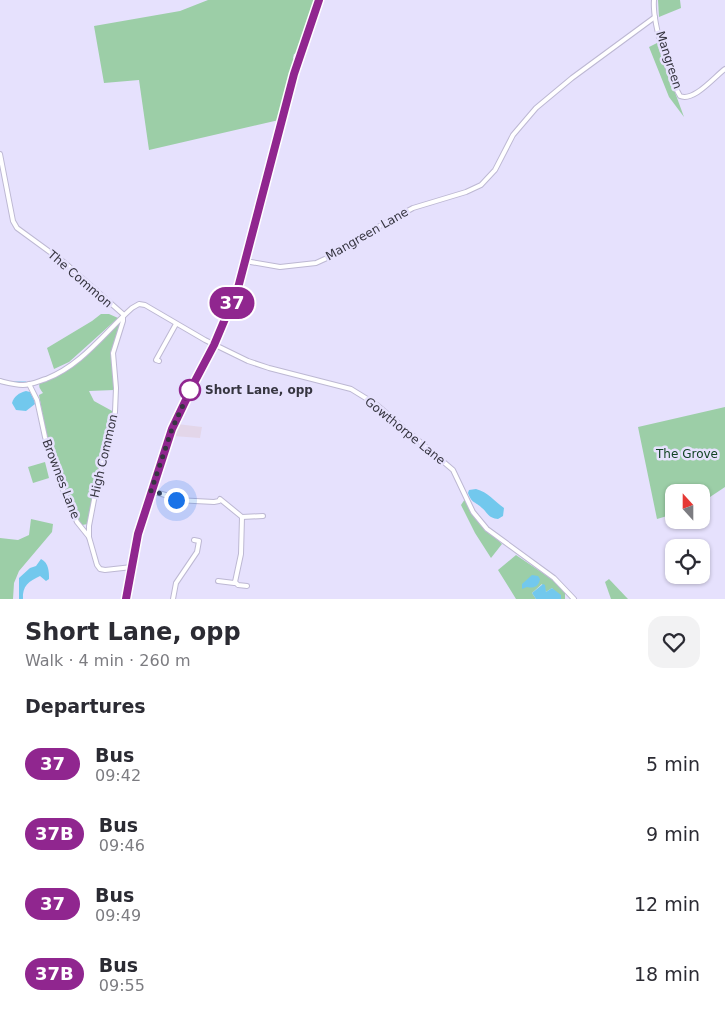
<!DOCTYPE html>
<html lang="en">
<head>
<meta charset="utf-8">
<style>
  body { margin:0; font-family:"DejaVu Sans",sans-serif; background:#f2f2f3; color:#2b2b33; height:100vh; display:flex; flex-direction:column; font-size:19px; white-space:nowrap }
  * { box-sizing:border-box; margin:0 }
  p { font-size:16px; color:#7c7c81 }
  .icon { flex:none; width:28px; height:28px; fill:none; stroke:currentColor; stroke-width:2; stroke-linecap:round; stroke-linejoin:round }
  .map { position:relative; height:599px; overflow:hidden }
  .side { display:flex; flex-direction:column; background:#fff; flex:1 }
  .side>* { flex:none }
  .badge { padding:0 10px; border-radius:16px; font-size:18px; line-height:32px }
  .needle { width:32px; rotate:339deg }
  .buttons { position:absolute; left:665px; top:484px; display:grid; gap:10px }
  .buttons a { display:grid; place-items:center; width:45px; height:45px; border-radius:10px; background:#fff; box-shadow:0 1px 4px #0004; font-size:25px }
  .you { position:absolute; width:25px; height:25px; margin:-12px; border:4px solid #fff; border-radius:50%; background:#1a73e8; box-shadow:0 0 0 8px #1a73e833 }
  .map>.badge { position:absolute; translate:-50% -50%; box-shadow:0 0 0 2px #fff }
  h2 { padding:0 25px; font-size:19px; line-height:45px }
  .round { display:grid; place-items:center; flex:none; width:52px; height:52px; border-radius:15px; background:#f2f2f3 }
  .headline { display:flex; align-items:center; justify-content:space-between; height:85px; padding:0 25px }
  h1 { font-size:24px; font-weight:700; line-height:38px }
  ul { padding:0; list-style:none }
  li { display:flex; align-items:center; gap:15px; height:70px; padding:0 25px }
  li div { flex:1 }
  li b { display:block; font-size:19px }
  li em { font-style:normal }
  li .badge { min-width:55px; font-weight:700; text-align:center }
  .map>svg:first-child { display:block }
</style>
</head>
<body>
<div class="map">
<svg width="725" height="599" viewBox="0 0 725 599">
  <rect width="100%" height="100%" fill="#e6e1fd"/>
  <polygon fill="#e3d6e9" points="177,424 202,427 200,438 173,436"/>
  <g fill="#9ccea7">
    <polygon points="208,0 314,0 299,52 294,54 293,58 296,61 279,120 149,150 139,80 104,83 94,26 180,11"/>
    <polygon points="658,0 680,0 681,8 659,17"/>
    <polygon points="659,42 661,54 684,117 669,97 649,47"/>
    <polygon points="101,314 109,314 118,318 69,362 54,369 47,348 92,321"/>
    <path d="M121,321L112,351L114,390L89,391L94,401L114,412L99,468L88,524L82,525C57,488 47,440 39,395L43,393C40,389 38,387 40,382L79,362Z"/>
    <polygon points="725,407 725,487 701,503 701,492 674,492 674,514 657,519 638,427"/>
    <polygon points="45,462 49,478 33,483 28,467"/>
    <polygon points="465,499 478,522 502,544 491,558 475,533 461,505"/>
    <polygon points="31,519 53,524 52,532 19,571 14,583 13,599 0,599 0,538 18,540 29,535"/>
    <polygon points="516,555 553,580 565,592 565,599 561,599 552,588 546,592 542,584 532,593 536,599 516,599 498,570"/>
    <polygon points="609,579 628,599 611,599 605,582"/>
  </g>
  <g fill="#72c8ed">
    <path d="M26,391L30,392L34,400L35,404L26,411L16,410L12,403C14,396 19,393 26,391Z"/>
    <path d="M476,489C488,492 494,501 504,508L503,516L498,519C488,518 488,513 482,508C475,501 472,504 468,493L469,490Z"/>
    <path d="M41,559C49,563 49,572 49,579L46,581L40,576C29,581 22,586 23,599H19V578L30,568L36,566Z"/>
    <path d="M532,575L538,576L540,579C539,586 534,589 527,587L522,589V584Z"/>
    <polygon points="543,584 545,585 546,592 552,588 561,595 561,599 536,599 532,593"/>
  </g>
  <g fill="none" stroke-linecap="round" stroke-linejoin="round">
    <polyline stroke="#72c8ed" stroke-width="1" points="0,379 10,382 26,382"/>
    <defs>
      <g id="street">
        <path d="M654,0C652,22 669,77 680,96C694,102 714,77 725,69"/>
        <polyline points="0,154 13,221 17,228 65,263 124,315"/>
        <polyline points="245,261 280,267 316,263 327,258 367,233 413,208 466,192 481,185 495,170 513,135 536,108 572,78 655,17"/>
        <polyline points="159,361 156,360 176,324"/>
        <path d="M0,381C8,383 15,385 23,385C31,385 39,381 46,379C82,365 104,333 132,308L139,304L145,305L205,340L248,361L269,368L351,389L377,405L453,470L473,512L487,529L554,578L574,599"/>
        <polyline points="29,384 37,400 45,437 57,476 77,522 89,537 97,565 100,569 105,570 132,567"/>
        <polyline points="151,491 169,496 176,500 214,502 219,501 220,499 242,517 241,554 235,582 238,585 247,586"/>
        <polyline points="242,517 263,516"/>
        <polyline points="89,537 89,526 97,484 115,412 116,388 113,353 123,321 123,317"/>
        <polyline points="218,581 234,583 235,582"/>
        <polyline points="173,599 176,583 197,552 199,541 194,540"/>
      </g>
      <polyline id="secondary" points="126,599 138,534 172,429 195,381 214,345 238,288 295,74 319,0"/>
    </defs>
    <use href="#street" stroke="#bdb8d3" stroke-width="6"/>
    <use href="#secondary" stroke="#bdb8d3" stroke-width="8"/>
    <use href="#street" stroke="#fff" stroke-width="4"/>
    <use href="#secondary" stroke="#fff" stroke-width="5.5"/>
  </g>
  <g fill="none" stroke-linecap="round" stroke-linejoin="round">
    <defs>
      <polyline id="line" points="126,599 138,534 172,429 195,381 214,345 238,288 294,74 319,0"/>
    </defs>
    <use href="#line" stroke="#fff" stroke-width="11"/>
    <use href="#line" stroke="#90268f" stroke-width="8"/>
    <polyline stroke="#363540" stroke-width="5" stroke-dasharray="0 9" points="176,500 169,496 151,491 172,429 190,390"/>
  </g>
  <circle fill="#fff" stroke="#90268f" stroke-width="2.5" cx="190" cy="390" r="10"/>
  <g text-anchor="middle" dominant-baseline="central" stroke-width="5" stroke-linejoin="round" paint-order="stroke">
    <g font-size="12" fill="#363540" stroke="#e6e1fd">
      <text transform="translate(669 60) rotate(72)">Mangreen</text>
      <text transform="translate(367 234) rotate(-30)">Mangreen Lane</text>
      <text transform="translate(80 279) rotate(41)">The Common</text>
      <text transform="translate(405 431) rotate(39)">Gowthorpe Lane</text>
      <text transform="translate(104 456) rotate(-77)">High Common</text>
      <text transform="translate(61 479) rotate(69)">Brownes Lane</text>
    </g>
    <g font-size="12" font-weight="bold" fill="#363540" stroke="#e6e1fd" text-anchor="start">
      <text x="205" y="390">Short Lane, opp</text>
    </g>
    <g font-size="12" fill="#114323" stroke="#e6e1fd">
      <text x="687" y="454">The Grove</text>
    </g>
  </g>
</svg>
<div class="buttons">
<a><svg class="needle" viewBox="-14 -14 28 28"><path d="M0-13l5 13h-10z" fill="#e53935"/><path d="M0 13l5-13h-10z" fill="#7c7c81"/></svg></a>
<a><svg class="icon" aria-label="locate" viewBox="0 0 24 24"><circle cx="12" cy="12" r="6"/><path d="M12 2v4M12 18v4M2 12h4M18 12h4"/></svg></a>
</div>
<div class="you" style="left:176px;top:500px"></div>
<b class="badge" style="left:232px;top:303px;background:#90268f;color:#fff">37</b>
</div>
<section class="side">
<div class="headline"><div><h1>Short Lane, opp</h1><p>Walk · 4 min · 260 m</p></div><a class="round"><svg class="icon" aria-label="heart" viewBox="0 0 24 24"><path d="M12 20l-8-8c-3-5 5-10 8-4 3-6 11-1 8 4z"/></svg></a></div>
<h2>Departures</h2>
<ul>
<li><span class="badge" style="background:#90268f;color:#fff">37</span><div><b>Bus</b><p>09:42</p></div><em>5 min</em></li>
<li><span class="badge" style="background:#90268f;color:#fff">37B</span><div><b>Bus</b><p>09:46</p></div><em>9 min</em></li>
<li><span class="badge" style="background:#90268f;color:#fff">37</span><div><b>Bus</b><p>09:49</p></div><em>12 min</em></li>
<li><span class="badge" style="background:#90268f;color:#fff">37B</span><div><b>Bus</b><p>09:55</p></div><em>18 min</em></li>
</ul>
</section>
</body>
</html>
